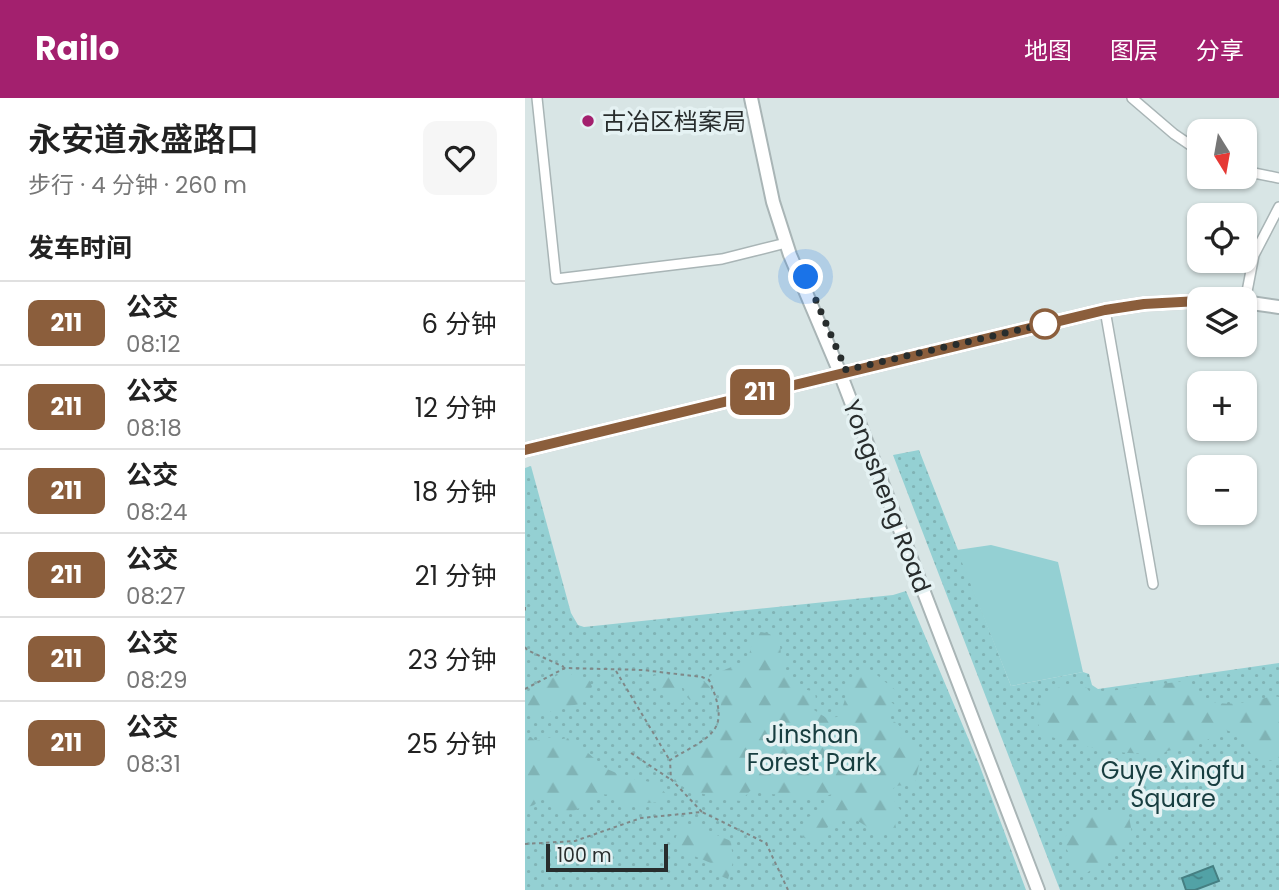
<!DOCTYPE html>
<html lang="zh">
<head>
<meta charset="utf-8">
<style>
  body { margin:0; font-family:Poppins,"Noto Sans SC",sans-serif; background:#f6f6f6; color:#222; height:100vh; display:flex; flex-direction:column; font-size:26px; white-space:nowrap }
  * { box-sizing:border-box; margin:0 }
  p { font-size:23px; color:#767676 }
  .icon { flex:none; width:38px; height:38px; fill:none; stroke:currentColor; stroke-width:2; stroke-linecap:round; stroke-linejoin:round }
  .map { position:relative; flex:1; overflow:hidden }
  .side { display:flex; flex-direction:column; background:#fff; width:525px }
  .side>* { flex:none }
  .badge { padding:0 14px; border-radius:10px; font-size:24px; line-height:46px }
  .needle { width:46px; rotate:169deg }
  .tools { position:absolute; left:662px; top:21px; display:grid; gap:14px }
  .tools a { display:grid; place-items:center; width:70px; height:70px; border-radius:14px; background:#fff; box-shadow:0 2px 5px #0004; font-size:35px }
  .scale { position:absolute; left:21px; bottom:18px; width:122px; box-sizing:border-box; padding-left:7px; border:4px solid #282d2d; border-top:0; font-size:19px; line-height:24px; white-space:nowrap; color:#282d2d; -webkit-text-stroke:5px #e5f2f3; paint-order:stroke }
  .you { position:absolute; width:35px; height:35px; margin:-18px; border:5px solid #fff; border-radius:50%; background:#1a73e8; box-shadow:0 0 0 10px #1a73e833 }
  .map>.badge { position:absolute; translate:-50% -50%; box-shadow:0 0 0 4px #fff }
  h2 { padding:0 28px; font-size:26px; line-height:63px }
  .round { display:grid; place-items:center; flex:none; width:74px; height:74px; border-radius:14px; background:#f6f6f6 }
  .overview { display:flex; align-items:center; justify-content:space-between; height:119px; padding:0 28px }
  h1 { font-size:33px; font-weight:600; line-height:52px }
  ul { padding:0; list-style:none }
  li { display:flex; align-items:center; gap:21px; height:84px; padding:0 28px; border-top:2px solid #e0e0e0 }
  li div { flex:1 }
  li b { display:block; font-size:26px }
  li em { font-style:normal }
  li .badge { min-width:77px; font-weight:700; text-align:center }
  header { display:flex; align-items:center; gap:42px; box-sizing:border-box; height:98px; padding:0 35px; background:#a3206e; color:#fff }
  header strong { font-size:33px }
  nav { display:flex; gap:38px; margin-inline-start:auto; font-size:24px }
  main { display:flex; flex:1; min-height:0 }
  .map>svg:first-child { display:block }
</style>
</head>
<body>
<header>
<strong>Railo</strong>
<nav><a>地图</a><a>图层</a><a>分享</a></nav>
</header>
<main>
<section class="side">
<div class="overview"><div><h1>永安道永盛路口</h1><p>步行 · 4 分钟 · 260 m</p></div><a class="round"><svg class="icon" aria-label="heart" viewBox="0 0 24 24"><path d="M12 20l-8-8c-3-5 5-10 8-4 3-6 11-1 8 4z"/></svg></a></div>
<h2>发车时间</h2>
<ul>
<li><span class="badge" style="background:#8b5e3c;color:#fff">211</span><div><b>公交</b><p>08:12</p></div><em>6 分钟</em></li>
<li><span class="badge" style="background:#8b5e3c;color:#fff">211</span><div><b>公交</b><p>08:18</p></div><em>12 分钟</em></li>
<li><span class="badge" style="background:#8b5e3c;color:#fff">211</span><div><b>公交</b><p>08:24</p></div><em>18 分钟</em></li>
<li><span class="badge" style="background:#8b5e3c;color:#fff">211</span><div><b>公交</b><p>08:27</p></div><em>21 分钟</em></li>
<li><span class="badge" style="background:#8b5e3c;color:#fff">211</span><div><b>公交</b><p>08:29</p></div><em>23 分钟</em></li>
<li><span class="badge" style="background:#8b5e3c;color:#fff">211</span><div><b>公交</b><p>08:31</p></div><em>25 分钟</em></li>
</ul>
</section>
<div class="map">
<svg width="754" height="792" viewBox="0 0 754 792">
  <defs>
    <pattern id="grass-dots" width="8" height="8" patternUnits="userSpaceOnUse" patternTransform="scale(1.75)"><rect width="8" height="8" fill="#94d0d3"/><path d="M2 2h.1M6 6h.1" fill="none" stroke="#80b3b5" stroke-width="1.8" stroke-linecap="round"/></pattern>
    <pattern id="forest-firs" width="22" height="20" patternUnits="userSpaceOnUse" patternTransform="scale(1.75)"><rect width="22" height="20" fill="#94d0d3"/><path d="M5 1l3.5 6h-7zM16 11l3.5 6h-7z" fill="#80b3b5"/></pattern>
    <pattern id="water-ripples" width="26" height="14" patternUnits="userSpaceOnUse" patternTransform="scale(1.75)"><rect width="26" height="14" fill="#52a2a6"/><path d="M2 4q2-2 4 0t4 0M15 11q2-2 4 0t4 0" fill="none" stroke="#448488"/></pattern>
  </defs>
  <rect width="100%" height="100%" fill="#d8e5e5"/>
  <g fill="url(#grass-dots)">
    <polygon points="394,352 486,588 558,574 564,576 567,587 573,591 754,565 754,792 535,792 368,357"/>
    <polygon points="6,368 46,515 53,527 59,529 368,497 381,493 454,666 501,792 0,792 0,370"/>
  </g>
  <g fill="url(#forest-firs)">
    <path d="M235,534C251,535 258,545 255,560L260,565L256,573L263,577L264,580L271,582L275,590L290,594L291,602L288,605L289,612L303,621L315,618C317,609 322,599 322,588L338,569L341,568L370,592L366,604L371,608V612L358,616L374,627L376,640L395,649L396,657L389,689L381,687L370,688L367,693L370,705L377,714L369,720L372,735L369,738L346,731L331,722L311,721L296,736L293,742L279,740L274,735L279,725V720L290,717L306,705L308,696C294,700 279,701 265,700C255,698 251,695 241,697L235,688L225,693L216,703C200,700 166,696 154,686C148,681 148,672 148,665L151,661C175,646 205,633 194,598C192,591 187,586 185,578L223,562L228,540Z"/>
    <path d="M39,573C43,574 45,576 48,577C58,581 64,576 67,589L55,600V606L33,610L23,615L17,612L0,619C0,578 13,592 39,573Z"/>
    <path d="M133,577C150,577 182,575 187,594L176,595L165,602L162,599L166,593L156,587L159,598L158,605L151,606L146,599L125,585L128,578Z"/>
    <path d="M659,583C665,588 670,594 676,598C696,613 728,602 749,598L754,599V663L737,662L728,659C717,642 720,637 697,631L684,641L670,648L642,653L636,657L630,659L627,656C591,655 575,653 541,643C535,641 527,640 521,636C509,627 507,608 518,597C525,589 549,587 559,587L565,594H577Z"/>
    <polygon points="0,639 6,639 10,643 27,639 31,642 43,640 45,644 63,655 82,671 103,680 131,685 144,699 141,704 100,706 92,697 70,696 58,708 45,715 25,708 17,700 9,707 0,710"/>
    <path d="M568,712L576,716H601L604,718L607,736L586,759L580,770L567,771L562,775C556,770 547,761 543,754C534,736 551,713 568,712Z"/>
    <polygon points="156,726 170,728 206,743 208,764 203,781 193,777 188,766 160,754 149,744"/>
  </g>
  <polygon fill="#94d0d3" points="466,447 533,464 558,574 486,588 432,452"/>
  <polygon fill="url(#water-ripples)" stroke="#457f82" stroke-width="2" points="688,768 694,783 670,792 661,792 657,780"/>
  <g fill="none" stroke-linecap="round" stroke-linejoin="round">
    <defs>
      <g id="minor">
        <polyline points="12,0 31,181 197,161 261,145"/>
        <polyline points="607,0 649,36 674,53"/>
        <polyline points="719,73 754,80"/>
        <polyline points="720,204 729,157 754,109"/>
        <polyline points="580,212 628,486"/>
      </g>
      <g id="secondary">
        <polyline points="226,0 248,104 265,157 315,275 513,792"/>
        <polyline points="719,204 754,209"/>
        <polyline points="0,352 580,212 619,206 674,203"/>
      </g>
    </defs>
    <use href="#minor" stroke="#a9b5b6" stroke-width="12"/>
    <use href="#secondary" stroke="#a9b5b6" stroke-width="16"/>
    <g stroke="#7f8888" stroke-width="2" stroke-dasharray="3.5 3.5" stroke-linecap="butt">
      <polyline points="0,509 0,513"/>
      <polyline points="0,549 2,552 39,569"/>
      <polyline points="91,573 144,661"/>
      <path d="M0,591L40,570L118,572L177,579L184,582C207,634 187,637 145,662L146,681L177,714"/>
      <polyline points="106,655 145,681"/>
      <polyline points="0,746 50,743 116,720 177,714 241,745 263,792"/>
    </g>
    <use href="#minor" stroke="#fff" stroke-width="9"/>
    <use href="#secondary" stroke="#fff" stroke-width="12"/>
  </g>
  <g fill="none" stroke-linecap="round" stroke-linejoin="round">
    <defs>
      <polyline id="line" points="0,352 580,212 619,206 674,203"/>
    </defs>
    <use href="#line" stroke="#fff" stroke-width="16"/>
    <use href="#line" stroke="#8b5e3c" stroke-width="10"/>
    <polyline stroke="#282d2d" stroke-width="7" stroke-dasharray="0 12.6" points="281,179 321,272 528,224 520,226"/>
  </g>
  <circle fill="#a3206e" stroke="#e5f2f3" stroke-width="2.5" cx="63" cy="23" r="7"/>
  <circle fill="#fff" stroke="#8b5e3c" stroke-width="3.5" cx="520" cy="226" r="14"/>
  <g text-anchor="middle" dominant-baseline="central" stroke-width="7" stroke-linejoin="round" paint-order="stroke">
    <g font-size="24" fill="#282d2d" stroke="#e5f2f3" text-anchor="start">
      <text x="77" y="23">古冶区档案局</text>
    </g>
    <g font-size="24" fill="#282d2d" stroke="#e5f2f3">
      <text transform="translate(362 398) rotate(69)">Yongsheng Road</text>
    </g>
    <g font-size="24" fill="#183e40" stroke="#e5f2f3">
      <text x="287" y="636">Jinshan<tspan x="287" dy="28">Forest Park</tspan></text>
      <text x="648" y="672">Guye Xingfu<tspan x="648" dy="28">Square</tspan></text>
    </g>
  </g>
</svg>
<div class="tools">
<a><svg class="needle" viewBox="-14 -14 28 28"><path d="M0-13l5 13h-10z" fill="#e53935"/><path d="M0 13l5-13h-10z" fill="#767676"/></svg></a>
<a><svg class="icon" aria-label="locate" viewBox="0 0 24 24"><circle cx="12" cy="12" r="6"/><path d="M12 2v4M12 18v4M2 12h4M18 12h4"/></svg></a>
<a><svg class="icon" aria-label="layers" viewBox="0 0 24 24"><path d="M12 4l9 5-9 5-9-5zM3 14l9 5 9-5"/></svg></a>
<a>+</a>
<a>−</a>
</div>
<div class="scale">100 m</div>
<div class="you" style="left:281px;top:179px"></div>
<b class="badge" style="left:235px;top:294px;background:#8b5e3c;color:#fff">211</b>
</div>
</main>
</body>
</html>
